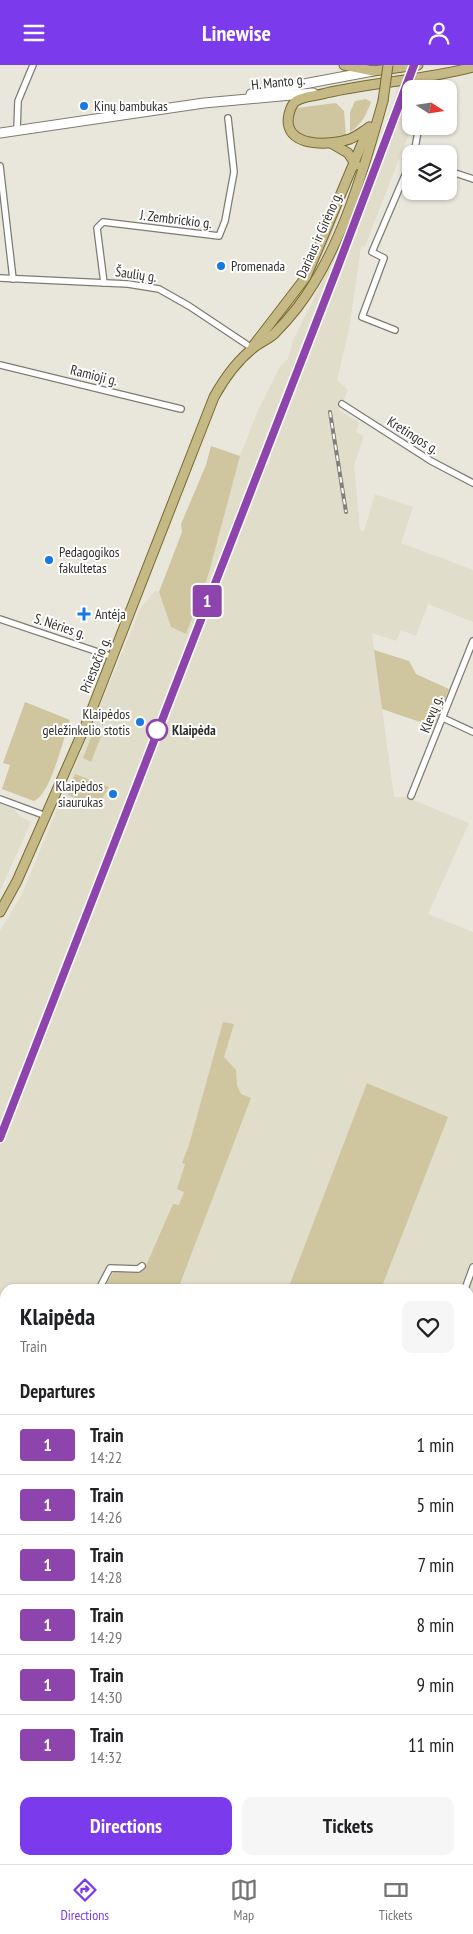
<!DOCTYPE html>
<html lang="en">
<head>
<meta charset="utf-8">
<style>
  body { margin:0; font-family:"PT Sans Narrow",sans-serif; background:#f6f6f6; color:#202124; height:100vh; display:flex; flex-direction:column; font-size:19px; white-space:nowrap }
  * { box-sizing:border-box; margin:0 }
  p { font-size:16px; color:#757577 }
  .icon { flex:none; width:28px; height:28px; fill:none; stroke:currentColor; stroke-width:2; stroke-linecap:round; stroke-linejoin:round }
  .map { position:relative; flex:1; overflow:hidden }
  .details { position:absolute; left:0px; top:1219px; width:474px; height:581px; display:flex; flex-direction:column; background:#fff; border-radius:15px 15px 0 0; box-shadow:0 1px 4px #0004 }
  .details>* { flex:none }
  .badge { padding:0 10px; border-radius:4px; font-size:18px; line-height:32px }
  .needle { width:32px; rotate:102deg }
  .fabs { position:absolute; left:402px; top:15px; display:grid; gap:10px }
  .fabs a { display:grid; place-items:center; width:55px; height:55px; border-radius:10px; background:#fff; box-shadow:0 1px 4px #0004; font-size:25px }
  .map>.badge { position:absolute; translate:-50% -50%; box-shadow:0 0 0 2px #fff }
  h2 { padding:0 20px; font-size:19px; line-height:45px }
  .round { display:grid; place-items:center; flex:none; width:52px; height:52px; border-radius:10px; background:#f6f6f6 }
  .overview { display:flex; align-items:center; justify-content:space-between; height:85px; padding:0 20px }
  h1 { font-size:24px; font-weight:700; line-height:38px }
  .primary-button { display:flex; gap:10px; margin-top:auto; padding:10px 20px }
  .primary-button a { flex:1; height:58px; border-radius:10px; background:#7c3aed; color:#fff; font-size:20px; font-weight:700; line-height:58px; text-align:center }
  .primary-button a+a { background:#f6f6f6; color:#202124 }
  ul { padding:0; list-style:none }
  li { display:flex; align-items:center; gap:15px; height:60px; padding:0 20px; border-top:1px solid #e0e0e0 }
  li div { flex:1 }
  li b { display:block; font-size:19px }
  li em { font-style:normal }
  li .badge { min-width:55px; font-weight:700; text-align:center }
  header { display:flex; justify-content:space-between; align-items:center; height:65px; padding:0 20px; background:#7c3aed; color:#fff; font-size:22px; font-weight:700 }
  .tabs { display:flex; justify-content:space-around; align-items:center; height:70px; border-top:1px solid #e0e0e0; background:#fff; font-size:14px; color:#757577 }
  .tabs a { display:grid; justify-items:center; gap:2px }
  .tabs .on { color:#7c3aed }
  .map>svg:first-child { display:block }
</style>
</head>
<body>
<header><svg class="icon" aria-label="menu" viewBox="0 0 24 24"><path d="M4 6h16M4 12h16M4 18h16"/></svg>Linewise<svg class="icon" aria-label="person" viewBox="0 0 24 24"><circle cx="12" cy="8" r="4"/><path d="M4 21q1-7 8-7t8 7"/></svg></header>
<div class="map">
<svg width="473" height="1799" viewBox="0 0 473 1799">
  <rect width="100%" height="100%" fill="#e9e6dc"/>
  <g fill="#e1ddcb">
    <polygon points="429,20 427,24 411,24 412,61 365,181 361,182 349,264 337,315 348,325 339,345 359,358 356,367 364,371 354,400 360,465 364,466 375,429 413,442 401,478 473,505 473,557 428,539 416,571 401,565 396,576 372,568 394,732 406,732 469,758 428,849 473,867 473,1399 469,1409 469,1224 381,1224 447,1052 368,1018 288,1224 5,1224 5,1362 0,1369 0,866 22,829 141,542 155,526 159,527 171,562 186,569 208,511 240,391 259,343 280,301 288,294 294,273 335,191 393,39 397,22"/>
    <polygon points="0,739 14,744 19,751 31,757 0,826"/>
    <polygon points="5,1376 5,1539 0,1553 0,1383"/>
    <polygon points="5,1593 5,1705 0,1708 0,1618"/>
    <polygon points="473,1761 473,1799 168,1798 169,1795 469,1795 469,1762"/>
    <polygon points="17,1795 89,1795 92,1799 12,1799"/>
  </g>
  <g fill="#cfc59e">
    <path d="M366,34L371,37C366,50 362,59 350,67V47L355,36Z"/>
    <path d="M336,38L344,46L346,71C323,76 282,78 296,43Z"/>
    <path d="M353,105L354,110C330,174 314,223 264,273L262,272L293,238L311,210Z"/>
    <polygon points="211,381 240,391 208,511 186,569 171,562 159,527 182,467 181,459 206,400"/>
    <polygon points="374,585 409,596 416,609 449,624 435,662 382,644"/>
    <path d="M25,637L70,655C63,674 51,729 34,736L2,724L10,700L3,698Z"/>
    <polygon points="97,667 102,669 91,697 83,693 92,670"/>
    <polygon points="75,709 109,722 97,742 68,730"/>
    <polygon points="223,957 234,959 224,992 236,1005 237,1020 241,1029 251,1033 178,1224 103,1224 115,1205 133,1206 145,1203 173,1139 179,1140 184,1127 177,1124 185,1099 182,1098 189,1080"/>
    <polygon points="367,1018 448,1052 381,1224 288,1224"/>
    <polygon points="473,1399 473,1508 469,1514 469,1409"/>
    <polygon points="5,1539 5,1593 0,1618 0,1553"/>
    <polygon points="473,1556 473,1690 469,1688 469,1563"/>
    <polygon points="5,1705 5,1728 0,1730 0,1708"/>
    <polygon points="473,1724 473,1754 469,1749 469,1733"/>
    <polygon points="5,1758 5,1795 17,1795 12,1799 0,1799 0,1760"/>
    <polygon points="89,1795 126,1795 129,1799 92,1799"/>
    <polygon points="136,1795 169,1795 168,1799 139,1799"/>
  </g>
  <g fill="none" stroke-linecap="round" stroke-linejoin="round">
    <defs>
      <g id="minor">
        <polyline points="449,39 453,41"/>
        <polyline points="17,65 18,36 33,0"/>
        <polyline points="414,89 419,61"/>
        <polyline points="0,101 13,214"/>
        <polyline points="449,106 473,114"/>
        <polyline points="0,213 128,219 159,224 189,241 252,283"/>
        <polyline points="104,218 97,163 103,157 219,171 225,156 234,107 228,53"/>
        <polyline points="395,265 362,252 384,193 372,187 411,96"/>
        <polyline points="0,300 181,344"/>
        <polyline points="342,339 431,396 473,418"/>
        <polyline points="0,554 113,592"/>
        <polyline points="443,653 473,667"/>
        <polyline points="411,731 473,576"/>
        <polyline points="0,734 46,751"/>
        <polyline points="99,1224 110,1203 138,1204 142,1201"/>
        <polyline points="465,1224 473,1202"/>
        <polyline points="0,1375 5,1369"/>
        <polyline points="469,1697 473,1699"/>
      </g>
      <g id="secondary">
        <polyline points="251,29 373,6"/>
        <polyline points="0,68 204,38 313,28"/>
      </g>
      <g id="primary">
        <polyline points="344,0 373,6 418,0"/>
        <path d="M370,62C363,66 357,71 350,74C330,81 281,83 289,49C290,45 292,39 296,36C304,31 317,31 326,28C374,17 425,15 473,2"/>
        <polyline points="331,78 348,88 356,100"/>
        <polyline points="253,281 306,212 369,62"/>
        <path d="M0,847L17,816L87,657L214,332C224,314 236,297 252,284C259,278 267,275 274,269C282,261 290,252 297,243C341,186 364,104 383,36"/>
        <polyline points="469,1529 473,1523"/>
        <polyline points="469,1553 473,1547"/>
        <polyline points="0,1735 5,1733"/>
        <polyline points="0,1751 5,1749"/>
      </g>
    </defs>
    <use href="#minor" stroke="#7e7c72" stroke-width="8"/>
    <use href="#secondary" stroke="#7e7c72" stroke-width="11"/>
    <use href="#primary" stroke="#786a31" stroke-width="11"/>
    <use href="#minor" stroke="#fff" stroke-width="5.5"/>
    <use href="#secondary" stroke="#fff" stroke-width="9"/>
    <use href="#primary" stroke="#c5b985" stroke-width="9"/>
    <defs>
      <g id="rail">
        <polyline points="330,347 346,447"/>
        <polyline points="0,1073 337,204 414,0"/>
      </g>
    </defs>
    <use href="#rail" stroke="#807f78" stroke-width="4"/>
    <use href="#rail" stroke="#fff" stroke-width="2" stroke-dasharray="5.5" stroke-linecap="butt"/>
    <defs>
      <polyline id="primary-bridge" points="383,36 388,0"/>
    </defs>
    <use href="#primary-bridge" stroke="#786a31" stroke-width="11" stroke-linecap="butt"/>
    <use href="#primary-bridge" stroke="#c5b985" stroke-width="9"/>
  </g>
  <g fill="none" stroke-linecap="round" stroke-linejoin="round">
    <defs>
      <polyline id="line" points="0,1073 337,204 414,0"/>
    </defs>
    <use href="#line" stroke="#fff" stroke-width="11"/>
    <use href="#line" stroke="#8e44ad" stroke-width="8"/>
  </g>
  <g fill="#1778e1" stroke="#fff" stroke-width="2">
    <circle cx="84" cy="41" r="5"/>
    <circle cx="221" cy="201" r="5"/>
    <circle cx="49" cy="495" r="5"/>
    <path d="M81.5 541.5h5v5h5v5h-5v5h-5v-5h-5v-5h5z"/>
    <circle cx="140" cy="657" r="5"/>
    <circle cx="113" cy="729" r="5"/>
  </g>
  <circle fill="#fff" stroke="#8e44ad" stroke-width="2.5" cx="157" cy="665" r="10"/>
  <g text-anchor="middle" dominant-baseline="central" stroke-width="4" stroke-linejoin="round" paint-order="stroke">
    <g font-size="14" fill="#31302c" stroke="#fff">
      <text transform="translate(278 17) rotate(-6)">H. Manto g.</text>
      <text transform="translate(176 154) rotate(7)">J. Zembrickio g.</text>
      <text transform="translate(319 170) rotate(-66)">Dariaus ir Girėno g.</text>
      <text transform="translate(136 209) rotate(8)">Šaulių g.</text>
      <text transform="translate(94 310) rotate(14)">Ramioji g.</text>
      <text transform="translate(413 370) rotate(32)">Kretingos g.</text>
      <text transform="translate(60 561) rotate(18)">S. Nėries g.</text>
      <text transform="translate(95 600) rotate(-68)">Priestočio g.</text>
      <text transform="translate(431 649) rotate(-69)">Klevų g.</text>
    </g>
    <g font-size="14" fill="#31302c" stroke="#fff" text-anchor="start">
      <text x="94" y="41">Kinų bambukas</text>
      <text x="231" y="201">Promenada</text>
      <text x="59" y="487">Pedagogikos<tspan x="59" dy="16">fakultetas</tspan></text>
      <text x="95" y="549">Antėja</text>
      <text x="130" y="649" text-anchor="end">Klaipėdos<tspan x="130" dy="16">geležinkelio stotis</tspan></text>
      <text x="103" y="721" text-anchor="end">Klaipėdos<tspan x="103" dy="16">siaurukas</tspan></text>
    </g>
    <g font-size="14" font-weight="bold" fill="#31302c" stroke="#fff" text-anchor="start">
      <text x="172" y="665">Klaipėda</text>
    </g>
  </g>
</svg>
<div class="fabs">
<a><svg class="needle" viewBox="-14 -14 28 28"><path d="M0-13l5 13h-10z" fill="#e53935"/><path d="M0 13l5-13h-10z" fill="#757577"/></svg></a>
<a><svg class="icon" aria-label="layers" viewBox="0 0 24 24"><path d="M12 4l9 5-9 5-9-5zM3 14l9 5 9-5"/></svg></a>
</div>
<b class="badge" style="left:207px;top:536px;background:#8e44ad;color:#fff">1</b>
<section class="details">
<div class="overview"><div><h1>Klaipėda</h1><p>Train</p></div><a class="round"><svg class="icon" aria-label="heart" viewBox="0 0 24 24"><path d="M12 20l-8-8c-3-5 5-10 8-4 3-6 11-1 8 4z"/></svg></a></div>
<h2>Departures</h2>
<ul>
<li><span class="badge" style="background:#8e44ad;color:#fff">1</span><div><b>Train</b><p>14:22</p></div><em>1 min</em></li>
<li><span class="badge" style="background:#8e44ad;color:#fff">1</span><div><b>Train</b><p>14:26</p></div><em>5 min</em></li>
<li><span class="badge" style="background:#8e44ad;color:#fff">1</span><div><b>Train</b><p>14:28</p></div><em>7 min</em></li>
<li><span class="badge" style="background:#8e44ad;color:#fff">1</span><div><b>Train</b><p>14:29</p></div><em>8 min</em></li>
<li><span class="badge" style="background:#8e44ad;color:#fff">1</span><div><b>Train</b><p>14:30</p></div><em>9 min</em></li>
<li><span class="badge" style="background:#8e44ad;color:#fff">1</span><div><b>Train</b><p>14:32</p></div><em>11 min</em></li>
</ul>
<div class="primary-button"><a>Directions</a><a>Tickets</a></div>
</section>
</div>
<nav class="tabs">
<a class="on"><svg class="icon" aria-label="directions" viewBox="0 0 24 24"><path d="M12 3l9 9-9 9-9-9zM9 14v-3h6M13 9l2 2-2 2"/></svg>Directions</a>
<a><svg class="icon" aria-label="map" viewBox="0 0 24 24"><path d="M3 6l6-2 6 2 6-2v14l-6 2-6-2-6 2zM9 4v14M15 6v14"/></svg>Map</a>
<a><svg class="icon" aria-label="tickets" viewBox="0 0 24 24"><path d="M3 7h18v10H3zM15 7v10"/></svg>Tickets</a>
</nav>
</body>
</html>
